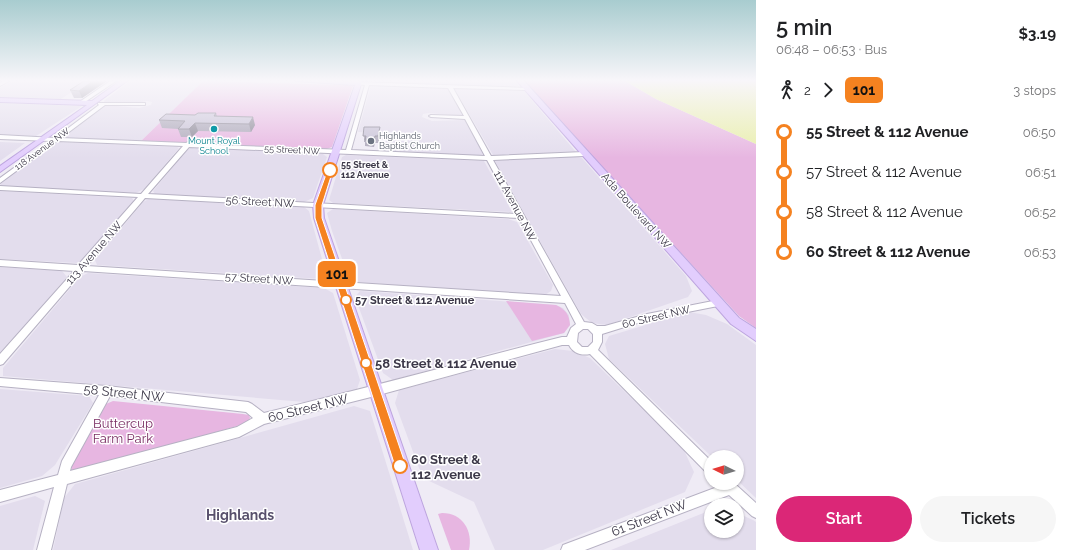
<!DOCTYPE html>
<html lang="en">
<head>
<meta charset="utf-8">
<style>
  body { margin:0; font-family:Raleway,sans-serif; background:#f6f6f6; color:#202124; height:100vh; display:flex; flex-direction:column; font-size:15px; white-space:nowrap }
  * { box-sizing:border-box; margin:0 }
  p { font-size:13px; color:#757577 }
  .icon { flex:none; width:22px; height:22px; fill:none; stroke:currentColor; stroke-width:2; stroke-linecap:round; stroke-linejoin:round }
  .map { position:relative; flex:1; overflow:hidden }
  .details { display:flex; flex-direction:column; background:#fff; width:320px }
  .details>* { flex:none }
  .badge { padding:0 8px; border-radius:6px; font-size:14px; line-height:26px }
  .needle { width:26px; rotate:275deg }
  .fabs { position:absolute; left:704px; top:450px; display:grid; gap:8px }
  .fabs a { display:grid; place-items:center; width:40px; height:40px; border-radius:50%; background:#fff; box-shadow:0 1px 3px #0004; font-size:20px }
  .map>.badge { position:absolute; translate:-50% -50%; box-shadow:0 0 0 2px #fff }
  .legs { display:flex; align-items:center; gap:6px; height:44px; padding:0 20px; font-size:13px }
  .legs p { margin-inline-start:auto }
  .headline { display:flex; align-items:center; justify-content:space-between; height:68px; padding:0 20px }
  h1 { font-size:22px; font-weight:600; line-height:30px }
  .action { display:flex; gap:8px; margin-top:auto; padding:8px 20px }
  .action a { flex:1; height:46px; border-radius:24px; background:#db2777; color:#fff; font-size:16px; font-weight:600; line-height:46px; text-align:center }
  .action a+a { background:#f6f6f6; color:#202124 }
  ul { padding:0 20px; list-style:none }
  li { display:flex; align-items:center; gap:14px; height:40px; font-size:15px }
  li i { display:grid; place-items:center; width:6px; height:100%; margin:0 5px; background:currentColor }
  li i::after { content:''; width:10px; height:10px; margin:-5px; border:3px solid; border-radius:50%; background:#fff }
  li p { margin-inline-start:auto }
  li:first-child i { background:linear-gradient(#0000 50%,currentColor 0) }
  li:last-child i { background:linear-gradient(currentColor 50%,#0000 0) }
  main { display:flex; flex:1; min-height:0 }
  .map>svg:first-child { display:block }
</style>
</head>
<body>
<main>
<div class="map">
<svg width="756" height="550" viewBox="0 0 756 550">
  <rect width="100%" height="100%" fill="#efebf5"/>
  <g fill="#e3dded">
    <polygon points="12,81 88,81 61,99 0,97 0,88"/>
    <polygon points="130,81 203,81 141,141 64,138 64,136 106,105 139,108 151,105 152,102 147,101 135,103 105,103 104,101"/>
    <polygon points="364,81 515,81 519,86 513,87"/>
    <polygon points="371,85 448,88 463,116 429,113 423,114 422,117 432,121 465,120 483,154 481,156 385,152 387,133 358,132"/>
    <polygon points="454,88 524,91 576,152 493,155"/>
    <polygon points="0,103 82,106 36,136 0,135"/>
    <polygon points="0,142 25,143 0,161"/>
    <polygon points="60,142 177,147 179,148 144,189 136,193 0,186 1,183 52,144"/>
    <polygon points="193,147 323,154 327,157 313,198 304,202 155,194 153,191 187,150"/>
    <polygon points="346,155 484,161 512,212 333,203 329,200 342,157"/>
    <polygon points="575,156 582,158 686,276 692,291 688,297 607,325 592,323 581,314 495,161"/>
    <polygon points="0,191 132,198 134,201 82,260 76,263 0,259"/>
    <polygon points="149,199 304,207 309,211 326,274 321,279 97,265 95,260 143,202"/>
    <polygon points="333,209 508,219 517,222 553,285 551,291 545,295 353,282 349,278 332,231 327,213"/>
    <polygon points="0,267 62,271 67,277 0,354"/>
    <polygon points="88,273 324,288 333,293 360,380 357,389 319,400 304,402 3,376 3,368 80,277"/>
    <polygon points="360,291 556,305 563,308 569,315 570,325 564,333 393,380 383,373 355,297"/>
    <polygon points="689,312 706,315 727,324 756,345 756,498 737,480 737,457 712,457 609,359 605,344 609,336"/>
    <polygon points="555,349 573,351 590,358 683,448 694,472 685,492 543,550 495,550 474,502 427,480 419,468 395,403 399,390"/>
    <polygon points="0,389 89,396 93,403 55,465 42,476 0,488"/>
    <polygon points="354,406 370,411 413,550 53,550 64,498 75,484"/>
    <polygon points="35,496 45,501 33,550 0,550 0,506"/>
    <polygon points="711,510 711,531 737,531 737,513 753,520 756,522 756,550 611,550"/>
  </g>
  <g fill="#e7b6e1">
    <polygon points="203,81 348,85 353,86 332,147 324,150 141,141"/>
    <polygon points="523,81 625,81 656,99 756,144 756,328 739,316"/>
    <path d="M506,301L556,305C566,310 569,314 570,325L564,333L532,341Z"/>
    <polygon points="113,401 243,414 249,415 250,418 248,422 244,424 77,472 72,470 71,466 106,404"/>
    <path d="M442,513C463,513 473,531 469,550H451L438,514Z"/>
  </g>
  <polygon fill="#e9efaa" points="625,81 756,81 756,144 656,99"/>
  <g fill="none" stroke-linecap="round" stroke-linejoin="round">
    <defs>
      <g id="street">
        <polygon points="3,81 9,81 0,86 0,83"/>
        <polygon points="110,81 116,81 82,104 78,103"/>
        <path d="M356,82L528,88V90H526L453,88L491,156L584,152L587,154L584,156L493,160L584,322L592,323L597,326H605L647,314L718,300L721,301L722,303L721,305L718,306L647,320L602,334V342L598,350L711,461V475L707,473L590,354C581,356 573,353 569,345H562L375,396L264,424L239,437L67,484L51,550H37L54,487L0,502V490L58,475L62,461L99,395L0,386V378L107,386L248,402L252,404L264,413C363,389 462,362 562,337H567L571,328L576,324L565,303L83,271L3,364L0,365V354L74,271L0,266V260L78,265L138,197L0,190V186L141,194L183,146L57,141L0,183V178L51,141L0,139V135L55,138L99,105L98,104V103H145V105H105L61,138L186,143L188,142L190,144L346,150L365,85L356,84ZM369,85L448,88L464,116L431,115L429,116L431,117L465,119L485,156L351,150ZM189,147L487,160L516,214L148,194ZM145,198L519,218L561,296L87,266ZM583,329H588L593,334V342L588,347H582L577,342L578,333ZM110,396L246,412L253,418L237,427L70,471L71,467Z"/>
        <polygon points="719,483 734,483 756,503 756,518 752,516 729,495 585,550 561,550 563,545 720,486"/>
      </g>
      <g id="secondary">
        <polygon points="120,81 127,81 0,172 0,166 87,105 0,102 0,98 92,101"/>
        <polygon points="296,81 362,81 323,205 324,218 438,550 420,550 314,218 313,205 355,85"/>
        <polygon points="517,81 524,81 739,318 756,329 756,341 731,324"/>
      </g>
    </defs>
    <use href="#street" stroke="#b6b1c3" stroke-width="2"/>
    <use href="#secondary" stroke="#bda5df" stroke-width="2"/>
    <use href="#street" fill="#fff" fill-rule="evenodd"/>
    <use href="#secondary" fill="#e2cdfd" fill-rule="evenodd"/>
  </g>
  <g fill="#aba6b8">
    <polygon points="84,81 107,81 82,98 74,98 70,90"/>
    <polygon points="216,113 217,116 255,125 251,132 198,131 192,137 181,137 178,129 162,128 159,120 195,115"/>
    <polygon points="364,127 380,134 378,143 375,143 374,147 365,146 365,142 364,142"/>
  </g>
  <g fill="#8b8796">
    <polygon points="93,81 107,81 82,98 79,91"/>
    <polygon points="253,117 255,125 251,132 249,124"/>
    <polygon points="195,123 198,131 192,137 189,129"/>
    <polygon points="380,127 380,134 378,143 378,136"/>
  </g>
  <g fill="#c7c1d6" stroke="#8b8796">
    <polygon points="84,81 93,81 79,91 70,90"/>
    <polygon points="198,113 216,113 214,116 253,117 249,124 195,123 189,129 178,129 185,121 159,120 166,114 195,115"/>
    <polygon points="364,127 380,127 378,136 375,136 374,140 365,140 366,136 363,136"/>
  </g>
  <linearGradient id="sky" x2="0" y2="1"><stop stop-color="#a8cccf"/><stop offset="0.51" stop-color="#f8f6fa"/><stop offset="1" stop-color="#f8f6fa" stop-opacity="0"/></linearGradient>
  <rect width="756" height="158" fill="url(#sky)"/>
  <polygon fill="#f58220" stroke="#fff" points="328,169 333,170 322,205 322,218 406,466 404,470 400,471 396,470 395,466 315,218 315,205"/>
  <circle fill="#0f9aa8" stroke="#fff" stroke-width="1.5" cx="214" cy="129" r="4"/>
  <circle fill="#6b7280" stroke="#fff" stroke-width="1.5" cx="371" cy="141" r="4"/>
  <g fill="#fff" stroke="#f58220" stroke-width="2">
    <circle cx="330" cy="170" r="7"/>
    <circle cx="346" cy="300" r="5"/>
    <circle cx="366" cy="363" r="5"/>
    <circle cx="400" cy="466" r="7"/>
  </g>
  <g text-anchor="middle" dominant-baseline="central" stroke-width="3" stroke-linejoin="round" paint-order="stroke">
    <g font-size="9" fill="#5b616d" stroke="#fff" text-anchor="start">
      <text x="379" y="136">Highlands<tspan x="379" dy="10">Baptist Church</tspan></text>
    </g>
    <g font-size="9" fill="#0d838f" stroke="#fff">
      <text x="214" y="141">Mount Royal<tspan x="214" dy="10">School</tspan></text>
    </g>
    <g font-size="9" fill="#3d3949" stroke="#fff">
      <text transform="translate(42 149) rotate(-36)">118 Avenue NW</text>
      <text transform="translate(292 150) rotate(3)">55 Street NW</text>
    </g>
    <g font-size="9" font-weight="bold" fill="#3d3949" stroke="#fff" text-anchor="start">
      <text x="341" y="165">55 Street &amp;<tspan x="341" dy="10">112 Avenue</tspan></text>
    </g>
    <g font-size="11" fill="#3d3949" stroke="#fff">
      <text transform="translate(260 202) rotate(3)">56 Street NW</text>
      <text transform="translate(515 206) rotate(62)">111 Avenue NW</text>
      <text transform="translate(636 211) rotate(48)">Ada Boulevard NW</text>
      <text transform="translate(94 253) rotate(-49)">113 Avenue NW</text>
      <text transform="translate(259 279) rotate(4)">57 Street NW</text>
      <text transform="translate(656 317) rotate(-13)">60 Street NW</text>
    </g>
    <g font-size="11" font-weight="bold" fill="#3d3949" stroke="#fff" text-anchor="start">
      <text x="355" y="300">57 Street &amp; 112 Avenue</text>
    </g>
    <g font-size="13" font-weight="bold" fill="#3d3949" stroke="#fff" text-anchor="start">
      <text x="375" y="363">58 Street &amp; 112 Avenue</text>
      <text x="411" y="459">60 Street &amp;<tspan x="411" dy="15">112 Avenue</tspan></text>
    </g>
    <g font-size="13" fill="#3d3949" stroke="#fff">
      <text transform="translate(124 393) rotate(6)">58 Street NW</text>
      <text transform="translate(308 408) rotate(-14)">60 Street NW</text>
      <text transform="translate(649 518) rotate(-21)">61 Street NW</text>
    </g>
    <g font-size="13" fill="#7a2d63" stroke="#fff">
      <text x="123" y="423">Buttercup<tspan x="123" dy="15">Farm Park</tspan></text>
    </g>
    <g font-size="14" font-weight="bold" fill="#58506c" stroke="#fff">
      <text x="240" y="515">Highlands</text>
    </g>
  </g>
</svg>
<div class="fabs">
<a><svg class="needle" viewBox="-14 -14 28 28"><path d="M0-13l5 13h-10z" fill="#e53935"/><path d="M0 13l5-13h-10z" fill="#757577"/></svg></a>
<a><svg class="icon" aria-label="layers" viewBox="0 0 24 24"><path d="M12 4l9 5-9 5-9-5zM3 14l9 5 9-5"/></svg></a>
</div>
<b class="badge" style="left:337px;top:274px;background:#f58220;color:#111">101</b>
</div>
<section class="details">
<div class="headline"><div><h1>5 min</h1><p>06:48 – 06:53 · Bus</p></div><b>$3.19</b></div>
<div class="legs"><svg class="icon" aria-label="walk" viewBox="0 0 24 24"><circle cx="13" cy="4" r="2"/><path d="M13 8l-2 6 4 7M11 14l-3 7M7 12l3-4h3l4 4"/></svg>2<svg class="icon" aria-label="forward" viewBox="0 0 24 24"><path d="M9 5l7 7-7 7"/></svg><b class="badge" style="background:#f58220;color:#111">101</b><p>3 stops</p></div>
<ul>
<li><i style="color:#f58220"></i><b>55 Street &amp; 112 Avenue</b><p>06:50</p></li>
<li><i style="color:#f58220"></i><span>57 Street &amp; 112 Avenue</span><p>06:51</p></li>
<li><i style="color:#f58220"></i><span>58 Street &amp; 112 Avenue</span><p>06:52</p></li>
<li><i style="color:#f58220"></i><b>60 Street &amp; 112 Avenue</b><p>06:53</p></li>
</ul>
<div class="action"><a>Start</a><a>Tickets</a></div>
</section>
</main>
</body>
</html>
